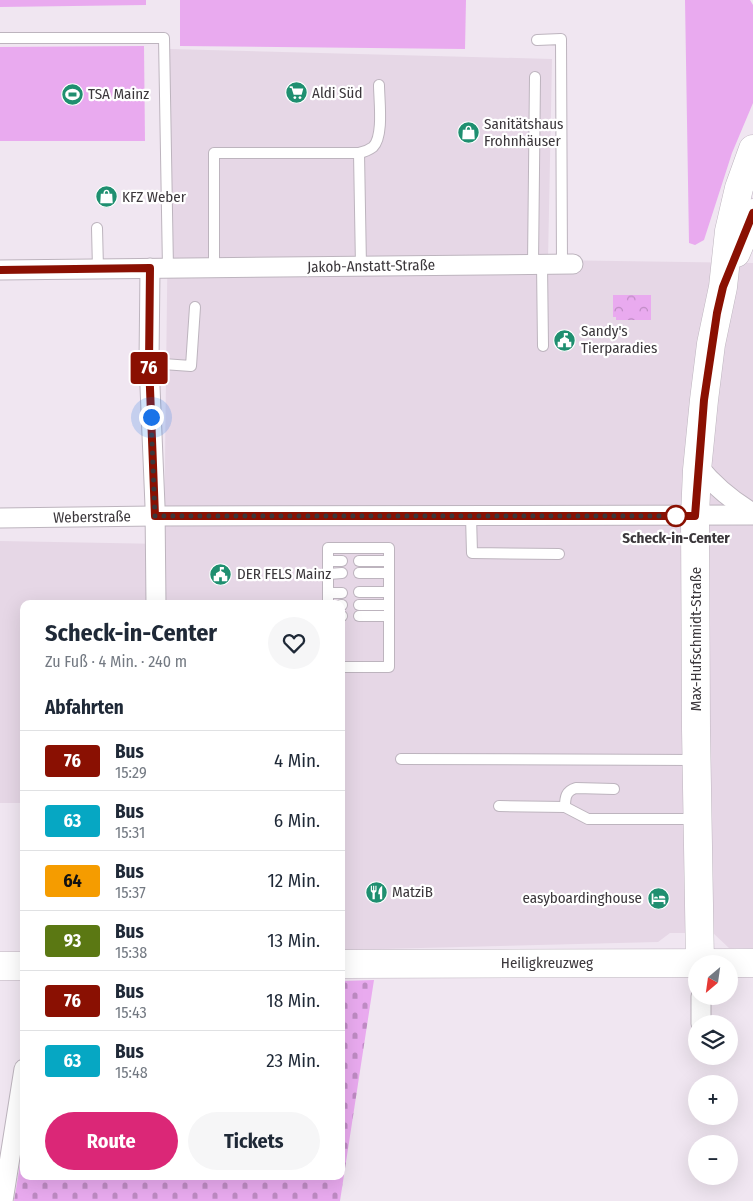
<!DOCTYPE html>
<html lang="de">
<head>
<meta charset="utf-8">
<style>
  body { margin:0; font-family:"Fira Sans Condensed",sans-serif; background:#f6f6f7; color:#1f2937; height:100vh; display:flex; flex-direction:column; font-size:19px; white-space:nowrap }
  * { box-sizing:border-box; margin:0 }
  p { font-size:16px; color:#747a83 }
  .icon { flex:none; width:28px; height:28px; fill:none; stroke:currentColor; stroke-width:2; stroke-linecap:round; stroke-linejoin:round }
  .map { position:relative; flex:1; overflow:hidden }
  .drawer { position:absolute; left:20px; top:600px; width:325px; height:580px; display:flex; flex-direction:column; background:#fff; border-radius:10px; box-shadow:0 5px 20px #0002 }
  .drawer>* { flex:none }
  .badge { padding:0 10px; border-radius:4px; font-size:18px; line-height:32px }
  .needle { width:32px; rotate:209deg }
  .fabs { position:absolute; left:688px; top:955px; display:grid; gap:10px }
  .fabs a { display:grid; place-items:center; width:50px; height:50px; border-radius:50%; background:#fff; box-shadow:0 5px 20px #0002; font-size:25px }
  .you { position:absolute; width:25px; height:25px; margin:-12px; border:4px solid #fff; border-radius:50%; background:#1a73e8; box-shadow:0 0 0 8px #1a73e833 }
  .map>.badge { position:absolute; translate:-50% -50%; box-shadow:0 0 0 2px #fff }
  h2 { padding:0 25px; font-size:19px; line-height:45px }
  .round { display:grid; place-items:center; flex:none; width:52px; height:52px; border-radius:26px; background:#f6f6f7 }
  .head { display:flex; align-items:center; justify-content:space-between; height:85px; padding:0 25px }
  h1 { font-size:24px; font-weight:700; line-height:38px }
  .button { display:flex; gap:10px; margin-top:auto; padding:10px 25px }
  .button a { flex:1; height:58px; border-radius:30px; background:#db2777; color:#fff; font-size:20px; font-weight:700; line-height:58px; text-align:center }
  .button a+a { background:#f6f6f7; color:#1f2937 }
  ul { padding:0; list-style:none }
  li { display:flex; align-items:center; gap:15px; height:60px; padding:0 25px; border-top:1px solid #e0e1e3 }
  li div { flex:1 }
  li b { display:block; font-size:19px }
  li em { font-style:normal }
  li .badge { min-width:55px; font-weight:700; text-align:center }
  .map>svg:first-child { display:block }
</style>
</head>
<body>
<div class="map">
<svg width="753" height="1201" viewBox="0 0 753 1201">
  <defs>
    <pattern id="forest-crowns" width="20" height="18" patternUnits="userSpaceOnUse" patternTransform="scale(1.25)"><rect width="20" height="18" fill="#e9aaef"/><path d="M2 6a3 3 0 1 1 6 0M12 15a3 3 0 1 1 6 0" fill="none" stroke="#be8bc3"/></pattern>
    <pattern id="cemetery-stones" width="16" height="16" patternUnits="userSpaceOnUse" patternTransform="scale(1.25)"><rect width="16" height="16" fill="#e9aaef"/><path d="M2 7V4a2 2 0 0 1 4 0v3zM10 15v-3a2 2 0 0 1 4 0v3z" fill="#be8bc3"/></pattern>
  </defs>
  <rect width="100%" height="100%" fill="#f0e6f1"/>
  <polygon fill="#e6d7e6" points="170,49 552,59 548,260 753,263 753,948 729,948 713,933 670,933 658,942 341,950 341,604 24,604 24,803 0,803 0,541 164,544"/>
  <g fill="#e9aaef">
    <polygon points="0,0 146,0 146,5 0,7"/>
    <polygon points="180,0 466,0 465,49 180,46"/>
    <polygon points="685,0 750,0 753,5 753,103 732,153 704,240 695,245 689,243"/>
    <polygon points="144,46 145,141 0,141 0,47"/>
  </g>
  <polygon fill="url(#forest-crowns)" points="613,295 651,295 651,320 616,320 616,317 613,317"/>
  <polygon fill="url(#cemetery-stones)" points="374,980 340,1201 14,1201 24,1141 24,1176 341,1176 341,981"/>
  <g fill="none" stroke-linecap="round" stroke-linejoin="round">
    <defs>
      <g id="lane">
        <polyline points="0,38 164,38 168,269"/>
        <polyline points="537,40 561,39 562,264"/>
        <path d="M359,153C364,152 369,150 373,147C384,136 379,100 379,85"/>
        <polyline points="97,228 98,269"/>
        <polyline points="533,264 535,77"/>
        <polyline points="542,264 543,346"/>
        <polyline points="214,268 214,153 359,153 361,266"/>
        <polyline points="149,363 191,366 195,307"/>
        <polyline points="471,516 472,553 559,554"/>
        <polyline points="328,561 342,561"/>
        <polyline points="359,561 389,561"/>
        <polyline points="359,573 389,573"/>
        <polyline points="328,574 342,573"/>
        <polyline points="359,592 389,592"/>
        <polyline points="328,593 342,593"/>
        <polyline points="328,604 328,548 389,548 389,667 341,667"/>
        <polyline points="341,605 342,605"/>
        <polyline points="359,605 389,605"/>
        <polyline points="341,616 342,616"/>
        <polyline points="359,616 389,616"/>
        <polyline points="401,759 696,760"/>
        <polyline points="499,806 565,807 588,819 697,819"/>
        <path d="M565,807C565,797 566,791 576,788L614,789"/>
      </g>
      <g id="street">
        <polyline points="150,268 149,363 155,506 156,604"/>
        <polyline points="0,270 573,264"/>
        <path d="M698,466C714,486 731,500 753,513"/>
        <polyline points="0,518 155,516 753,515"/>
        <polyline points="701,996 701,1024"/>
        <polyline points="3,1201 24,1069"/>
      </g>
      <g id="secondary">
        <polyline points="736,253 753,213"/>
        <polyline points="700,963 696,729 695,516 697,470 704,400 711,344 723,287 729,231 739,188 753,149"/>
        <polyline points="341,964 753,963"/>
        <polyline points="0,966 24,966"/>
      </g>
    </defs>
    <use href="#lane" stroke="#bdb4be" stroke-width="12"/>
    <use href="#street" stroke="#bdb4be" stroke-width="21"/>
    <use href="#secondary" stroke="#bdb4be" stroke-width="29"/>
    <use href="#lane" stroke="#fff" stroke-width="10"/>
    <use href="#street" stroke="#fff" stroke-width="19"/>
    <use href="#secondary" stroke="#fff" stroke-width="28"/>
  </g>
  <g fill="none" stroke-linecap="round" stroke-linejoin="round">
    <defs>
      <polyline id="line" points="0,270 150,268 149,363 155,516 695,516 704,400 717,313 723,287 753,213"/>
    </defs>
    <use href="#line" stroke="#fff" stroke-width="11"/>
    <use href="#line" stroke="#8a1002" stroke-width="8"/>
    <polyline stroke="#3b373b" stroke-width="5" stroke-dasharray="0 9" points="151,417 155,516 679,516 676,516"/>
  </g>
  <defs>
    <symbol id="supermarket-disc" viewBox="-11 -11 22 22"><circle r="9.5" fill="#1f8f70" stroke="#fff"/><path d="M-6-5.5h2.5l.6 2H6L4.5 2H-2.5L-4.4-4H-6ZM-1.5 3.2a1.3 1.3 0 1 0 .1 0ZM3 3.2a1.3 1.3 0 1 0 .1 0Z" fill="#fff"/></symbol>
    <symbol id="stadium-disc" viewBox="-11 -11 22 22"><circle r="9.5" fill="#1f8f70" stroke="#fff"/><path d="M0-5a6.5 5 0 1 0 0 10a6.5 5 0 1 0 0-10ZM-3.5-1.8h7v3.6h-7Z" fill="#fff"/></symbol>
    <symbol id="shop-disc" viewBox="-11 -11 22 22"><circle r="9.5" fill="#1f8f70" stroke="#fff"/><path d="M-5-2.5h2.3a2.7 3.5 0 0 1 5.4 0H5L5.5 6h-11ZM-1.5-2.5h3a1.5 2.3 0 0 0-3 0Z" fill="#fff"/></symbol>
    <symbol id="civic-disc" viewBox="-11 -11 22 22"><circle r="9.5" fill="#1f8f70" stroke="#fff"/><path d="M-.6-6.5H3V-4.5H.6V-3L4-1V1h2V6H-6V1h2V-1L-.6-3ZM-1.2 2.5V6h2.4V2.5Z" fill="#fff"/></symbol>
    <symbol id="restaurant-disc" viewBox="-11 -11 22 22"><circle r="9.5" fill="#1f8f70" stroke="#fff"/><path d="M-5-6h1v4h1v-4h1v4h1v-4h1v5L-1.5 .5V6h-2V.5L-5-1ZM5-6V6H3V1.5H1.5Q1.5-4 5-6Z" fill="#fff"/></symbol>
    <symbol id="hotel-disc" viewBox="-11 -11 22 22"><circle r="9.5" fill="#1f8f70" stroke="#fff"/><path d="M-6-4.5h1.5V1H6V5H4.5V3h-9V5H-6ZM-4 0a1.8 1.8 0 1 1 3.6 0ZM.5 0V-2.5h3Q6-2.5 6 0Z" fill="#fff"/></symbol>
  </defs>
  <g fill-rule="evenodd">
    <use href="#supermarket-disc" x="284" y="80" width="25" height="25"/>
    <use href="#stadium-disc" x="60" y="82" width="25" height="25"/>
    <use href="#shop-disc" x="456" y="120" width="25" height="25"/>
    <use href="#shop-disc" x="94" y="184" width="25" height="25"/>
    <use href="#civic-disc" x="552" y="328" width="25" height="25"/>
    <use href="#civic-disc" x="208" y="562" width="25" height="25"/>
    <use href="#restaurant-disc" x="364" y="880" width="25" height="25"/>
    <use href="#hotel-disc" x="646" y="886" width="25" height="25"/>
  </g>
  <circle fill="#fff" stroke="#8a1002" stroke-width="2.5" cx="676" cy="516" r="10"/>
  <g text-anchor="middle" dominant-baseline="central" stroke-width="4.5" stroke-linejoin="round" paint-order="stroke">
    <g font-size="15" fill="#3b373b" stroke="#fff" text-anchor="start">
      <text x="312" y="93">Aldi Süd</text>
      <text x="88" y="94">TSA Mainz</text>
      <text x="484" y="124">Sanitätshaus<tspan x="484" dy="17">Frohnhäuser</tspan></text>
      <text x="122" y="197">KFZ Weber</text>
      <text x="581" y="331">Sandy's<tspan x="581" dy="17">Tierparadies</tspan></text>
      <text x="237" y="574">DER FELS Mainz</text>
      <text x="392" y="892">MatziB</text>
      <text x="642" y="898" text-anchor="end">easyboardinghouse</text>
    </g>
    <g font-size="15" fill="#3b373b" stroke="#fff">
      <text transform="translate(371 266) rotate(-1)">Jakob-Anstatt-Straße</text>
      <text transform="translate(92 517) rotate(-1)">Weberstraße</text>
      <text transform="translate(696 639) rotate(-90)">Max-Hufschmidt-Straße</text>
      <text x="547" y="963">Heiligkreuzweg</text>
    </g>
    <g font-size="15" font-weight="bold" fill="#3b373b" stroke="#fff">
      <text x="676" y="538">Scheck-in-Center</text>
    </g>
  </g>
</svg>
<div class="fabs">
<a><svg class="needle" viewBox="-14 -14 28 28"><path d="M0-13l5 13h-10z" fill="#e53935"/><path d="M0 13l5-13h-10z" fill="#747a83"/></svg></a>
<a><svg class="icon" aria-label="layers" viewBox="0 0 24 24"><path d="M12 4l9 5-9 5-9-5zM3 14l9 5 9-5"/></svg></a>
<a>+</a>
<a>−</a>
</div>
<div class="you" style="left:151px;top:417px"></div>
<b class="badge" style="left:149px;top:368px;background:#8a1002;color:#fff">76</b>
<section class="drawer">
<div class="head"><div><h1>Scheck-in-Center</h1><p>Zu Fuß · 4 Min. · 240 m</p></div><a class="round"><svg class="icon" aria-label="heart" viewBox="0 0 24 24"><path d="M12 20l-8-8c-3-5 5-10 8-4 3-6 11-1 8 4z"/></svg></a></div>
<h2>Abfahrten</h2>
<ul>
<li><span class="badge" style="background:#8a1002;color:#fff">76</span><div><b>Bus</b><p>15:29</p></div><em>4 Min.</em></li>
<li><span class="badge" style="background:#06a7c3;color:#fff">63</span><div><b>Bus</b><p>15:31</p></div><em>6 Min.</em></li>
<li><span class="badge" style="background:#f59c00;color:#111">64</span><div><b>Bus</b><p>15:37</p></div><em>12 Min.</em></li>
<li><span class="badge" style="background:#5b7813;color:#fff">93</span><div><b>Bus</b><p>15:38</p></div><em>13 Min.</em></li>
<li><span class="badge" style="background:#8a1002;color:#fff">76</span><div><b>Bus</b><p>15:43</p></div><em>18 Min.</em></li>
<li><span class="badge" style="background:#06a7c3;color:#fff">63</span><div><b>Bus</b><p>15:48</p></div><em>23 Min.</em></li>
</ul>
<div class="button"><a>Route</a><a>Tickets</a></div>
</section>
</div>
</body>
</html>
